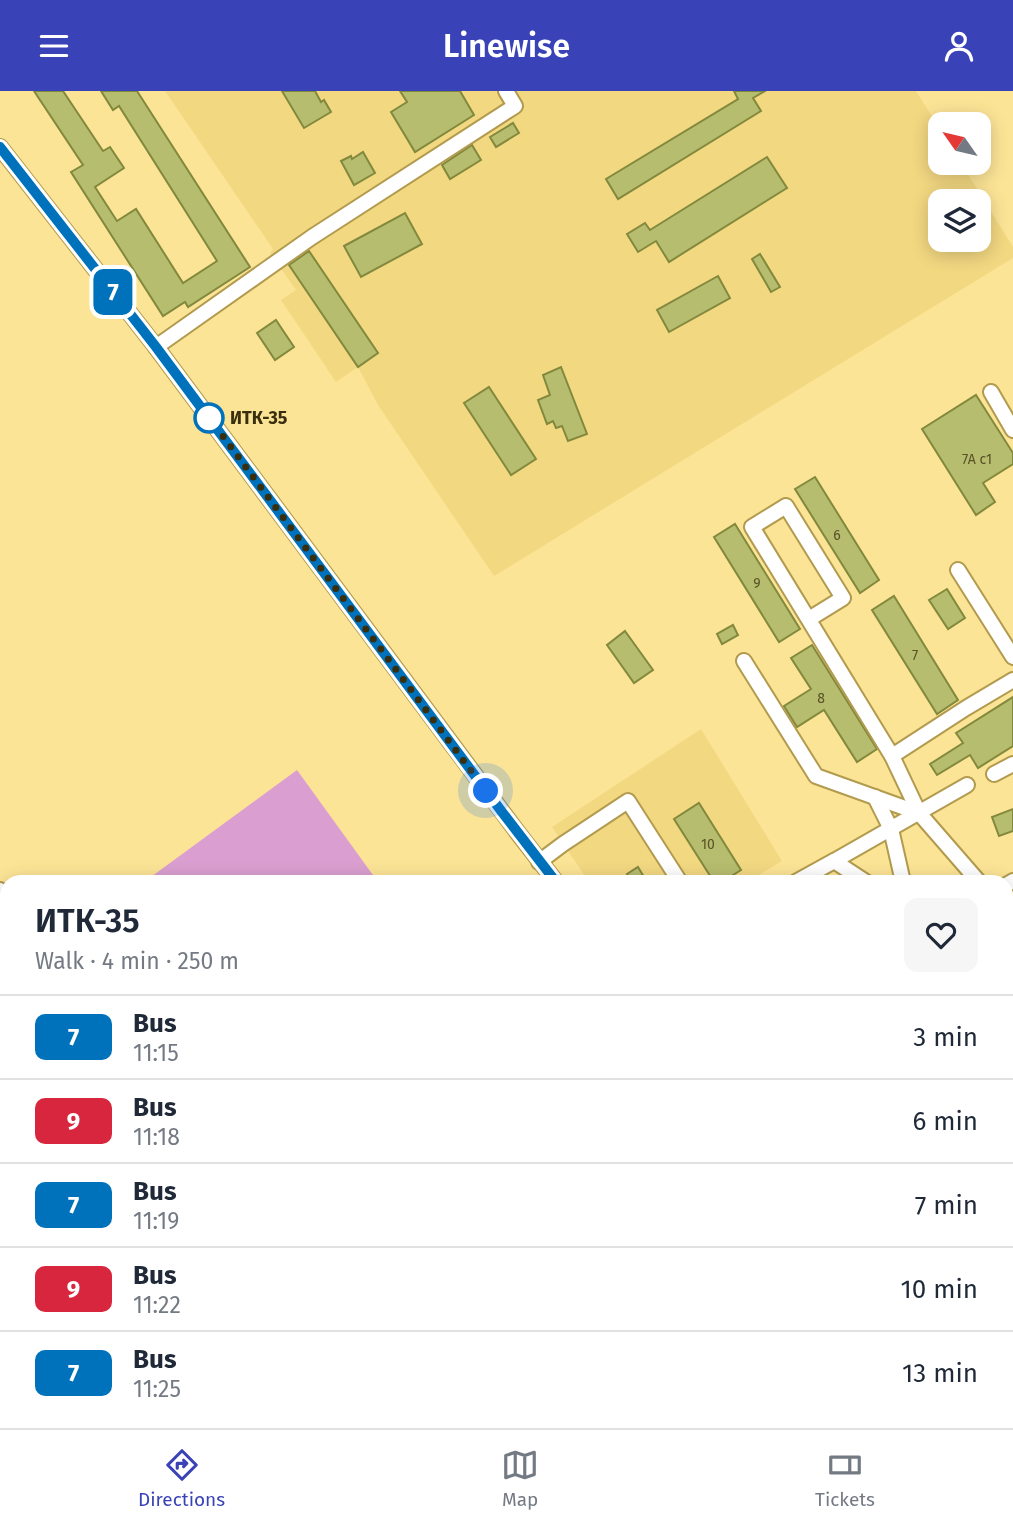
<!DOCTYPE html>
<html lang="en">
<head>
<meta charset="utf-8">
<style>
  body { margin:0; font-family:"Fira Sans",sans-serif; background:#f6f6f7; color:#1f2937; height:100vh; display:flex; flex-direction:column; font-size:26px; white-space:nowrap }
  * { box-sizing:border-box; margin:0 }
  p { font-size:23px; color:#747a83 }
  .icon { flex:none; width:38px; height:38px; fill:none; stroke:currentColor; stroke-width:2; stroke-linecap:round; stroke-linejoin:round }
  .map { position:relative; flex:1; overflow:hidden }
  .drawer { position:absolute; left:0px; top:784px; width:1013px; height:553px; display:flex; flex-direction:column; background:#fff; border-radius:21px 21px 0 0; box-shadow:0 4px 18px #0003 }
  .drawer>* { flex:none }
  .badge { padding:0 14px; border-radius:10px; font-size:24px; line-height:46px }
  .needle { width:46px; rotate:304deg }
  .tools { position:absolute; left:928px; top:21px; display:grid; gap:14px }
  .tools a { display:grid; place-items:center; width:63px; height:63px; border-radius:14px; background:#fff; box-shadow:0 4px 18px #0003; font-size:35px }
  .you { position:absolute; width:35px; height:35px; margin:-18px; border:5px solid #fff; border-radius:50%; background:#1a73e8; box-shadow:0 0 0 10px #1a73e833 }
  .map>.badge { position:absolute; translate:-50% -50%; box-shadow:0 0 0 4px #fff }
  .round { display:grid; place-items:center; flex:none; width:74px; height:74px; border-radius:14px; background:#f6f6f7 }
  .headline { display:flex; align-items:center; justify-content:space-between; height:119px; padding:0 35px }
  h1 { font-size:33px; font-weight:600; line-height:52px }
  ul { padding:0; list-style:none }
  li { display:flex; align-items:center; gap:21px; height:84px; padding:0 35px; border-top:2px solid #e0e1e3 }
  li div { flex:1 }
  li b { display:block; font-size:26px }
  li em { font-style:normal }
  li .badge { min-width:77px; font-weight:700; text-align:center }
  header { display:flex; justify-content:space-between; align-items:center; height:91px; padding:0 35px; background:#3943b7; color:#fff; font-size:32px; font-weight:600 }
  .dock { display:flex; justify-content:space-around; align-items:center; height:98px; border-top:2px solid #e0e1e3; background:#fff; font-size:19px; color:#747a83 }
  .dock a { display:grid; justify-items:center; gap:4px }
  .dock .on { color:#3943b7 }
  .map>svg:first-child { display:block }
</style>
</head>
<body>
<header><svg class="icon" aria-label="menu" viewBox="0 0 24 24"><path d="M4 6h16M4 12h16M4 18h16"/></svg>Linewise<svg class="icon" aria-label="person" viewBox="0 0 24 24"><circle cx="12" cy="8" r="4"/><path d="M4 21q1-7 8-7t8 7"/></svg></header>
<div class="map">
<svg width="1013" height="1337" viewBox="0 0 1013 1337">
  <rect width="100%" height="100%" fill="#fce496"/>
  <g fill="#f3d882" fill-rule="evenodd">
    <path d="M165,0H916L940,38V72H961L1013,156V167L494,485L378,314L358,276L336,291L281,209L296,199L270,162L273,158ZM940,110H978V149H940Z"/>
    <polygon points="701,638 782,770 747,791 589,791 552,736"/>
    <polygon points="1006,1000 1013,1010 1013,1044 1006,1060"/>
  </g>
  <g fill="#da9fd0">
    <polygon points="297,679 378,791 144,791"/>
    <polygon points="0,818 7,831 7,1330 267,1330 271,1337 0,1337"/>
    <polygon points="1013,834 1013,1001 1006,991 1006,838"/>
    <polygon points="320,1330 974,1330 981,1337 324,1337"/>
  </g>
  <g fill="#b7bd6e" stroke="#83893c" stroke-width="2">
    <polygon points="34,0 63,0 103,60 110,56 124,77 95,96 117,130 136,118 183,192 217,170 119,15 113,19 101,0 137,0 250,176 188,216 185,211 163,225 71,81 83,74"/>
    <polygon points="282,0 315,0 321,11 324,9 331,21 304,37"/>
    <polygon points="400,0 460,0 474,24 415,61 391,21 407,11"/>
    <polygon points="734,0 765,0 753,7 761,20 618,108 606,88 738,8"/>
    <polygon points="513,32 519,42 496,56 490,46"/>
    <polygon points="472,54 481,69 450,88 442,74"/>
    <polygon points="363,61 375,82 354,94 341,70 351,65 352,68"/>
    <polygon points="767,66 787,97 669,171 656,150 638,161 627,143 645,132 650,139"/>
    <polygon points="405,122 422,153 361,186 344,155"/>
    <polygon points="309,160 378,262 358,276 289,174"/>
    <polygon points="760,163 780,196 771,201 752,168"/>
    <polygon points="718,185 730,207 669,241 657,219"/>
    <polygon points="276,229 294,256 275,269 257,242"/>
    <polygon points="561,276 587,343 568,350 562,335 556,337 553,330 547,333 538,309 550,304 543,284"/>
    <polygon points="489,296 536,368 511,384 464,312"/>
    <polygon points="976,304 1013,362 1013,373 983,392 995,411 976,424 922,338"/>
    <polygon points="815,386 879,489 860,502 795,398"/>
    <polygon points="735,433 800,538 779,551 714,446"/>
    <polygon points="947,498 965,527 948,538 929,509"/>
    <polygon points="894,505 958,609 937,623 872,519"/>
    <polygon points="733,534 738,544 722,553 717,543"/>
    <polygon points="625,540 653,579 634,592 607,554"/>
    <polygon points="812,554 877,658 857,671 824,619 797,636 784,615 811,598 791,567"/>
    <polygon points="1013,606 1013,655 978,677 970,664 937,684 930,673 963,652 956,642"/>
    <polygon points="699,712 741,779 722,791 714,791 674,728"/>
    <polygon points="1013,718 1013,740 999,745 992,726"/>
    <polygon points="638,776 647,791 632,791 627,783"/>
  </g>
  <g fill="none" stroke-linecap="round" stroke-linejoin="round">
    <defs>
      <g id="minor">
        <polyline points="0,56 156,256 518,742 556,791"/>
        <polyline points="156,256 312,146 515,15 506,0"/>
        <polyline points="991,301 1013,339"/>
        <polyline points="958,479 1013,566"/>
        <polyline points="809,528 843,507 786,415 752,436 892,665 919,722 979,791"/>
        <polyline points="744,570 816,685 919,722"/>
        <polyline points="892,665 966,617 1013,589"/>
        <polyline points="994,683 1013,673"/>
        <polyline points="875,706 891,738 903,791"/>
        <polyline points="539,771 563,753 628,710 680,791"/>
        <polyline points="796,791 834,770"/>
        <polyline points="866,791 834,770 967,694"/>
        <polyline points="1006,794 1013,790"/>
        <polyline points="0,799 7,811"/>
        <polyline points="1006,822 1013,818"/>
        <polyline points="1006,1277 1013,1284"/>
        <polyline points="301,1330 305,1337"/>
      </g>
    </defs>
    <use href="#minor" stroke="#b29b4e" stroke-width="18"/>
    <polyline stroke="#c1ad6d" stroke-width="2.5" stroke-dasharray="3.5 5" stroke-linecap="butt" points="152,1337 157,1330"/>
    <use href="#minor" stroke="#fff" stroke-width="14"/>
  </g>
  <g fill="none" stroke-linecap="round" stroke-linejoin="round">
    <defs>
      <polyline id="line" points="0,56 156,256 502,721 556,791"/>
    </defs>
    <use href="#line" stroke="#fff" stroke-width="16"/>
    <use href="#line" stroke="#0072bc" stroke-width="10"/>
    <polyline stroke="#392f0f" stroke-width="7" stroke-dasharray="0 12.6" points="209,327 205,321 486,700"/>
  </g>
  <circle fill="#fff" stroke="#0072bc" stroke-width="3.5" cx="209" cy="327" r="14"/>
  <g text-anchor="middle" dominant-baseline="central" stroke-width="5" stroke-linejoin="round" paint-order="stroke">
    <g font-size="14" fill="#585227">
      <text x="977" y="368">7А с1</text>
      <text x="837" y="444">6</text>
      <text x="757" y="492">9</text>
      <text x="915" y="564">7</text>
      <text x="821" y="607">8</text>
      <text x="708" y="753">10</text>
    </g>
    <g font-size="18" font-weight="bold" fill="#392f0f" stroke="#fce496" text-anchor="start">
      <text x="230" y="327">ИТК-35</text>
    </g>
  </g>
</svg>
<div class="tools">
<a><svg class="needle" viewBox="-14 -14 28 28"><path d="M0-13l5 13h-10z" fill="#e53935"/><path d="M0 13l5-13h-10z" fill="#747a83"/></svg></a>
<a><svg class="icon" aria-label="layers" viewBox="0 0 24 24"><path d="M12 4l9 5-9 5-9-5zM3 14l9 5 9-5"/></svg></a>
</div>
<div class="you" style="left:486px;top:700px"></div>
<b class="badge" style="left:113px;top:201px;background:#0072bc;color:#fff">7</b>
<section class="drawer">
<div class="headline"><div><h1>ИТК-35</h1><p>Walk · 4 min · 250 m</p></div><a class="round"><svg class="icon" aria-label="heart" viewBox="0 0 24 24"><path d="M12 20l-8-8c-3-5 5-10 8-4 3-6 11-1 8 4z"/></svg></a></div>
<ul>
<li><span class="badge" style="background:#0072bc;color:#fff">7</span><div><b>Bus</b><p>11:15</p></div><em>3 min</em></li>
<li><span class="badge" style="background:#d7263d;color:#fff">9</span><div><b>Bus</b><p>11:18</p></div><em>6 min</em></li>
<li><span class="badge" style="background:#0072bc;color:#fff">7</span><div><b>Bus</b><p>11:19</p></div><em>7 min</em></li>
<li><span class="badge" style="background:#d7263d;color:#fff">9</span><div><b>Bus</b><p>11:22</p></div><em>10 min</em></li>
<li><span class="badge" style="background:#0072bc;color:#fff">7</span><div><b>Bus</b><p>11:25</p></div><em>13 min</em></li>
</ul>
</section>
</div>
<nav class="dock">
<a class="on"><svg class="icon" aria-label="directions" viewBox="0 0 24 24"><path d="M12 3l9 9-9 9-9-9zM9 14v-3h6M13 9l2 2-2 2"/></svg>Directions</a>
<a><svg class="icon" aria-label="map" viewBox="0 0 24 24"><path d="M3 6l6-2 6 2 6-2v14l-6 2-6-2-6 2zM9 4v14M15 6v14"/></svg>Map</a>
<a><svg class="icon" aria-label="tickets" viewBox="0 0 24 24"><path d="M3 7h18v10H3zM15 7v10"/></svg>Tickets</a>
</nav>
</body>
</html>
